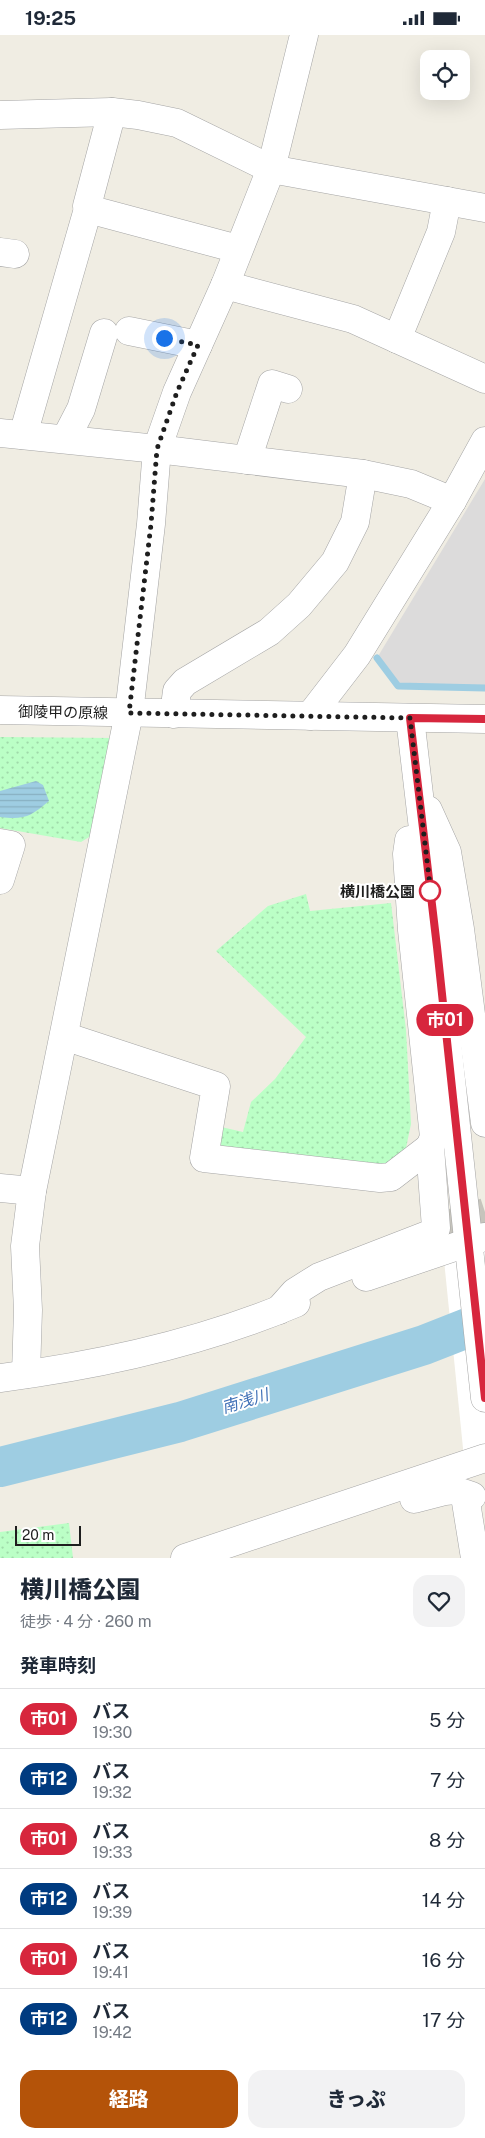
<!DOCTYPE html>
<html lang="ja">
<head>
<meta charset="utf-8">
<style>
  body { margin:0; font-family:"Public Sans","Noto Sans JP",sans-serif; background:#f2f2f3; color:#1f2937; height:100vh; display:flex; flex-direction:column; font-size:19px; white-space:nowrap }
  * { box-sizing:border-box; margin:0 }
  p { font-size:16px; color:#747a83 }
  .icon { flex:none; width:28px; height:28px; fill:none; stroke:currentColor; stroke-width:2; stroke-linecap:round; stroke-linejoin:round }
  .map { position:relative; height:1523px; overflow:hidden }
  .panel { display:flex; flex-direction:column; background:#fff; flex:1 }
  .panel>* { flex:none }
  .badge { padding:0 10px; border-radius:16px; font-size:18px; line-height:32px }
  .controls { position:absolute; left:420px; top:15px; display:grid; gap:10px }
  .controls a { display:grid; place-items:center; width:50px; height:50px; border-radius:10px; background:#fff; box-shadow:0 5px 20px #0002; font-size:25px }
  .scale { position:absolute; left:15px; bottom:12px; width:66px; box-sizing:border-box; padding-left:5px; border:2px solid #1e1e1e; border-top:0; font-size:14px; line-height:18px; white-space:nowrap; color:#1e1e1e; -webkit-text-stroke:4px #fff; paint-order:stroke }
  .you { position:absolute; width:25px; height:25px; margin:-12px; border:4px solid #fff; border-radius:50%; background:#1a73e8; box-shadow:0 0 0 8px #1a73e833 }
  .map>.badge { position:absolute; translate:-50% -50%; box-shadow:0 0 0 2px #fff }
  h2 { padding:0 20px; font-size:19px; line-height:45px }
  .round { display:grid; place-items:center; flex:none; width:52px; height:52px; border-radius:15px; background:#f2f2f3 }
  .head { display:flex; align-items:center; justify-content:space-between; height:85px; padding:0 20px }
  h1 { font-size:24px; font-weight:800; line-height:38px }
  .button { display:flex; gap:10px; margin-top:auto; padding:10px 20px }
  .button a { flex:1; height:58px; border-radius:15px; background:#b45309; color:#fff; font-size:20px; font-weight:800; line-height:58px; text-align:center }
  .button a+a { background:#f2f2f3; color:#1f2937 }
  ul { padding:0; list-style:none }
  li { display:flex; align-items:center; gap:15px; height:60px; padding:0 20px; border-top:1px solid #e0e1e3 }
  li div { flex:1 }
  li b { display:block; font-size:19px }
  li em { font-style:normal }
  li .badge { min-width:55px; font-weight:700; text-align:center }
  .status { display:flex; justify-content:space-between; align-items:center; height:35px; padding:0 25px; background:#fff; direction:ltr }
  .status svg { height:14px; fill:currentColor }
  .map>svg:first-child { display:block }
</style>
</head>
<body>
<div class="status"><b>19:25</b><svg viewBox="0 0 49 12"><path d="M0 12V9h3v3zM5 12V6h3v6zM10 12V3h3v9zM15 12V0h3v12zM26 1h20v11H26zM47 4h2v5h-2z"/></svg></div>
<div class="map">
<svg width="485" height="1523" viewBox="0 0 485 1523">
  <defs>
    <pattern id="park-dots" width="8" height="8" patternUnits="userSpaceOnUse" patternTransform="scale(1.25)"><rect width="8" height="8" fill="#bbffc6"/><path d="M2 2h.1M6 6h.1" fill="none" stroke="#a0daaa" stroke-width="1.8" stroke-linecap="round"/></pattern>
    <pattern id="water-rules" width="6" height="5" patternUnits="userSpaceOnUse" patternTransform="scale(1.25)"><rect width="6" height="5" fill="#9ecde2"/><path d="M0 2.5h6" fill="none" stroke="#88b0c1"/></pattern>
  </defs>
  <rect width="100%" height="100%" fill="#f0ede3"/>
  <polygon fill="#dcdbdb" points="485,444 485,653 398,651 377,623"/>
  <g fill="url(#park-dots)">
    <polygon points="0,702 114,703 94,799 81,807 0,793"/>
    <polygon points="306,859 310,876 391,868 406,995 411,1089 406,1113 383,1132 219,1116 217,1091 243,1097 251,1067 275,1044 306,1002 216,916 268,871"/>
    <polygon points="69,1488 73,1523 0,1523 0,1497"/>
  </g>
  <path fill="url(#water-rules)" d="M36,746L43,750L49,766C30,782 24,785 0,782V756Z"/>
  <polygon fill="#fff" points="485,1209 485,1416 464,1423 444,1225"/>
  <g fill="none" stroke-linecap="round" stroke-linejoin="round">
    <polyline stroke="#9ecde2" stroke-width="7" points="377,623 398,651 485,653"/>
    <polyline stroke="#9ecde2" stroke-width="40" points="0,1432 180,1387 424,1310 485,1286"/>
    <polyline stroke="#c6c4bc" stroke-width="28" stroke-dasharray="28 14" stroke-linecap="butt" points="436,1193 485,1177"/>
    <defs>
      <g id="minor">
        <polyline points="112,77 87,171 88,174 238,214"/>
        <polyline points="0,80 112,77 138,80 177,88 271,134 485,173"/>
        <polyline points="0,217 15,219"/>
        <polyline points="225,250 353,284 485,344"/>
        <polyline points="129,296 198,310"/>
        <polyline points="397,304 441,197 447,166"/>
        <polyline points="0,398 157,414 363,439 411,449 452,466"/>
        <polyline points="23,400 88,174"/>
        <polyline points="66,403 81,374 104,298"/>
        <polyline points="247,425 272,349 288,354"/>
        <polyline points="0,675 485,684"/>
        <polyline points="174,679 177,656 185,647 269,597 299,570 335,527 355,487 363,439"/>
        <polyline points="310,681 357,620 452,466 485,406"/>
        <polyline points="410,683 437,913 485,1363"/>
        <polyline points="428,775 447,817 460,894 485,1088"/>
        <polyline points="0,808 11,810 0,845"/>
        <polyline points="64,1001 216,1051 204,1123 380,1143 391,1142 430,1112"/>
        <polyline points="0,1153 32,1156"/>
        <polyline points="366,1242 484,1202"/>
        <polyline points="279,1275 295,1257 319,1242 430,1199 436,1193 430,1112 434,1102 412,895 407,819 409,805"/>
        <polyline points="26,1339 28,1275 25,1211 32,1156 129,678 151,489 157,414 177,357 225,250 271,134 304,0"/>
        <path d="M0,1343C101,1330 201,1308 296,1268"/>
        <polyline points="465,1461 475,1523"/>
        <polyline points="414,1464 445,1456 454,1455 472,1461"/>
        <polyline points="185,1523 485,1423"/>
      </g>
    </defs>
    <use href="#minor" stroke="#a5a5a5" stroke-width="29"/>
    <use href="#minor" stroke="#fff" stroke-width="28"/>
  </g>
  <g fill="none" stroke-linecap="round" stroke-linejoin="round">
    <defs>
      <polyline id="line" points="485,684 410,683 437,912 485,1363"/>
    </defs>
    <use href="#line" stroke="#fff" stroke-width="11"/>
    <use href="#line" stroke="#d7263d" stroke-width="8"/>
    <polyline stroke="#1e1e1e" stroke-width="5" stroke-dasharray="0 9" points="164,303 198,310 177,357 157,414 151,489 129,678 410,683 431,859 430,856"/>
  </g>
  <circle fill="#fff" stroke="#d7263d" stroke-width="2.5" cx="430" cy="856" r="10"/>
  <g text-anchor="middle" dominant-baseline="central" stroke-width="4" stroke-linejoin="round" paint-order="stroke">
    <g font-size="15" fill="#1e1e1e" stroke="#fff">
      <text transform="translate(63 677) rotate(1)">御陵甲の原線</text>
    </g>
    <g font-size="15" font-weight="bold" fill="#1e1e1e" stroke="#fff" text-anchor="end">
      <text x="415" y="856">横川橋公園</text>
    </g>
    <g font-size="16" font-style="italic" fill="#4071b7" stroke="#fff">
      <text transform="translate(245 1366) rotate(-17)">南浅川</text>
    </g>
  </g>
</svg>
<div class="controls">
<a><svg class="icon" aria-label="locate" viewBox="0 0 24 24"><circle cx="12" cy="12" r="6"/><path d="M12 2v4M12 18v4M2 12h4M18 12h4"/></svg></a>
</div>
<div class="scale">20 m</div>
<div class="you" style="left:164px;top:303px"></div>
<b class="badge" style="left:445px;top:985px;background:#d7263d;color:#fff">市01</b>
</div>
<section class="panel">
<div class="head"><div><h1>横川橋公園</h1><p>徒歩 · 4 分 · 260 m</p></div><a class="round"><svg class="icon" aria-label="heart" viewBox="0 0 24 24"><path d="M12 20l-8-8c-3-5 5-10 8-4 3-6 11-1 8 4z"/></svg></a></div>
<h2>発車時刻</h2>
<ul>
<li><span class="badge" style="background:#d7263d;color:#fff">市01</span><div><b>バス</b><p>19:30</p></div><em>5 分</em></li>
<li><span class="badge" style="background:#003b80;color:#fff">市12</span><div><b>バス</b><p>19:32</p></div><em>7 分</em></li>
<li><span class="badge" style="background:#d7263d;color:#fff">市01</span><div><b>バス</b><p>19:33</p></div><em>8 分</em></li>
<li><span class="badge" style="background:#003b80;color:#fff">市12</span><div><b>バス</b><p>19:39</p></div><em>14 分</em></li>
<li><span class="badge" style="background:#d7263d;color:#fff">市01</span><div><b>バス</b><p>19:41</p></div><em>16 分</em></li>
<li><span class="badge" style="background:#003b80;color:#fff">市12</span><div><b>バス</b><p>19:42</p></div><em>17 分</em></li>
</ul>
<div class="button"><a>経路</a><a>きっぷ</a></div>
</section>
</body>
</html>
